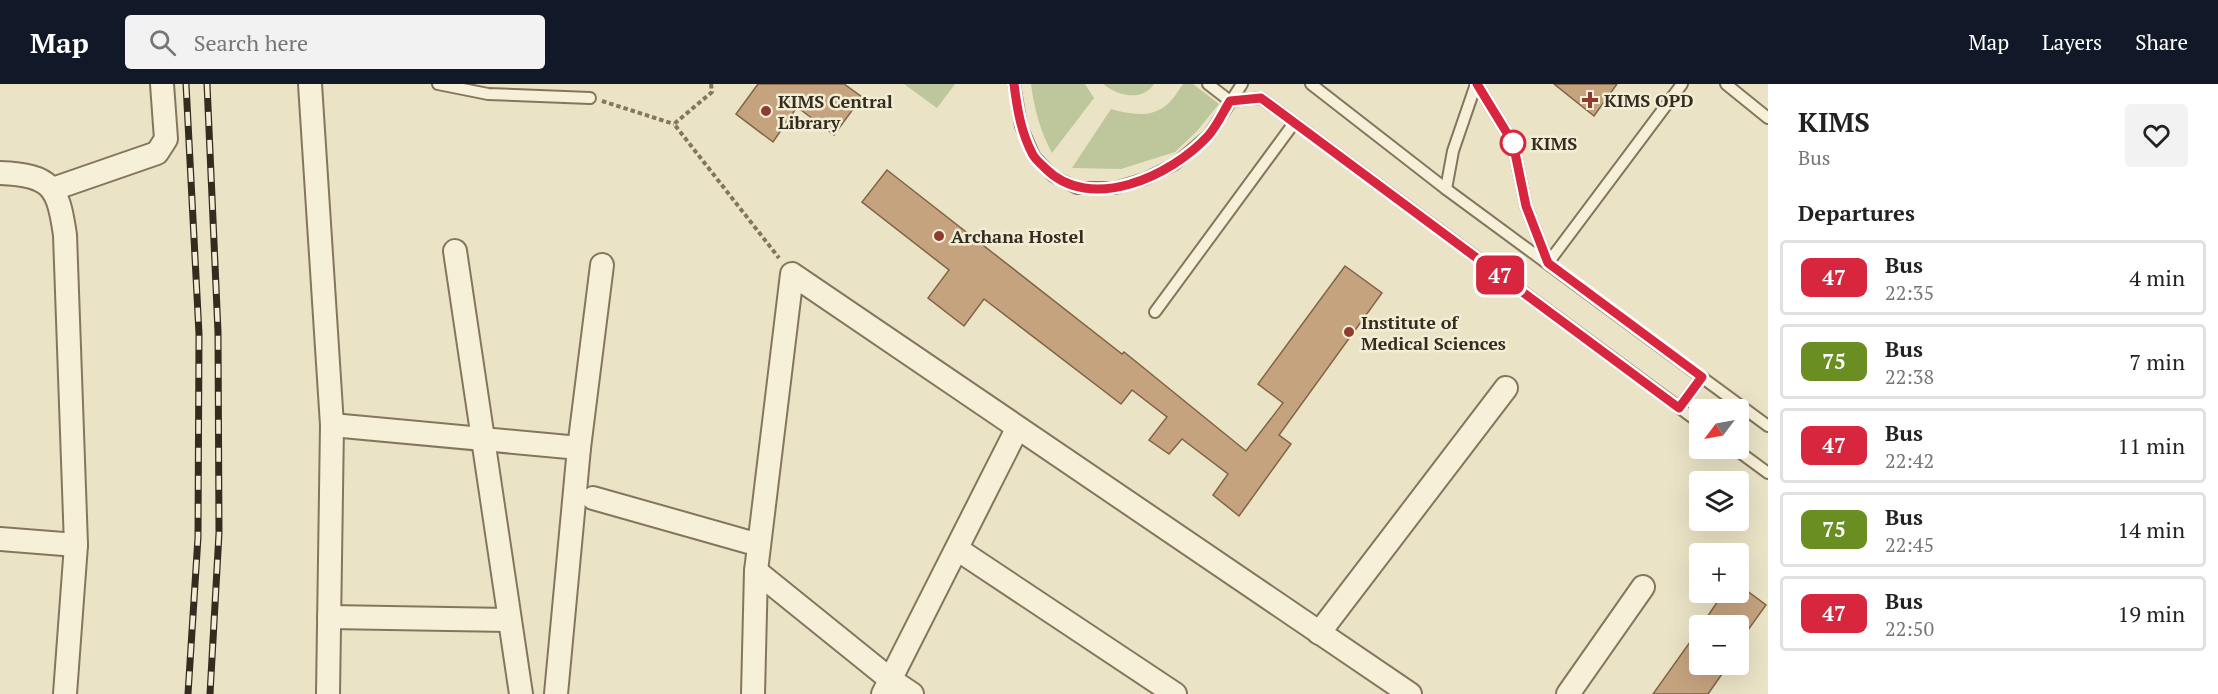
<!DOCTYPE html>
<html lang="en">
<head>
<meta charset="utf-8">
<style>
  body { margin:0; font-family:"PT Serif",serif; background:#f2f2f2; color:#222; height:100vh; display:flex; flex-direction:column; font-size:22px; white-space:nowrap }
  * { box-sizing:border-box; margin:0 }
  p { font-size:20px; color:#767676 }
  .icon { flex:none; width:33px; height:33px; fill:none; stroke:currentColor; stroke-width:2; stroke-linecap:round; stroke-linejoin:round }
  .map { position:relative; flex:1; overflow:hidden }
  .drawer { display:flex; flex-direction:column; background:#fff; width:450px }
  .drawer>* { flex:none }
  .badge { padding:0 12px; border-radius:9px; font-size:21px; line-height:39px }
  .needle { width:39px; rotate:238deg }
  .fabs { position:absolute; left:1689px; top:315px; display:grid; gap:12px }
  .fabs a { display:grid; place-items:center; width:60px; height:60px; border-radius:6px; background:#fff; box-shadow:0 6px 24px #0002; font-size:30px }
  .map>.badge { position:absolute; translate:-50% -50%; box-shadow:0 0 0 3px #fff }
  h2 { padding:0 30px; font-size:22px; line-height:54px }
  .round { display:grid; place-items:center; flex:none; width:63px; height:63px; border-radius:6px; background:#f2f2f2 }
  .head { display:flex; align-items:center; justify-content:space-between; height:102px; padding:0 30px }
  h1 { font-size:28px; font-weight:600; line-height:45px }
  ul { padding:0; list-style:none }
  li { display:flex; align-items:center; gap:18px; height:75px; margin:0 12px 9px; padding:0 18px; border:3px solid #e0e0e0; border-radius:6px }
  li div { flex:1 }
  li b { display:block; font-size:22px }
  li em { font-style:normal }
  li .badge { min-width:66px; font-weight:700; text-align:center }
  header { display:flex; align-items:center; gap:36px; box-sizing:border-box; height:84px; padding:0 30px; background:#111827; color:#fff }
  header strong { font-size:28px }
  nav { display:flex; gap:33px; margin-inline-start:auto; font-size:21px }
  .search { width:420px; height:54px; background:#f2f2f2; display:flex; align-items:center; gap:15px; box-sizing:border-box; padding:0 21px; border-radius:6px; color:#767676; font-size:22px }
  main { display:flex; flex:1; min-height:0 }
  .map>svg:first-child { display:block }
</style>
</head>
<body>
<header>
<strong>Map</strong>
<div class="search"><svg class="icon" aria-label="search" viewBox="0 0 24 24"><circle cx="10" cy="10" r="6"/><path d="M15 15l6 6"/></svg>Search here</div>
<nav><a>Map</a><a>Layers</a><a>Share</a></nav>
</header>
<main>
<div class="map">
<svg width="1768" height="610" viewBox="0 0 1768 610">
  <rect width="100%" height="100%" fill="#eae3c6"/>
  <g fill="#bec79b">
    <polygon points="904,0 955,0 937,24"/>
    <path d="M1031,0H1085L1094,14L1052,69C1040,47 1034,24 1031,0Z"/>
    <path d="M1103,0H1154C1142,18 1118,12 1103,0Z"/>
    <path d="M1183,0H1193L1219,20L1197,47L1175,68L1121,85L1072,84L1111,25C1129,30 1148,34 1164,23C1172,18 1178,7 1183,0Z"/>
  </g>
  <g fill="#c5a37f" stroke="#816345" stroke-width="1.5">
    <polygon points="758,0 844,0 862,13 834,51 797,23 773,58 736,30"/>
    <polygon points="1554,0 1617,0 1594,32"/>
    <polygon points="887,86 1122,270 1124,268 1246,367 1283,319 1258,300 1345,182 1382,209 1279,351 1291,360 1239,432 1213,411 1228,390 1182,355 1169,370 1149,356 1167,333 1132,306 1121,320 984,215 964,242 928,214 949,186 862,118"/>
    <polygon points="1738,500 1766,521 1738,560 1738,542 1701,542 1724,508 1738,508"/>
    <polygon points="1700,544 1700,580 1729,580 1708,610 1653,610"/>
  </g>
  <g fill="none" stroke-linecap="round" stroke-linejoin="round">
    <defs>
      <g id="service">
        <polyline points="438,0 488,10 590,14"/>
        <polyline points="1014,0 1021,42 1034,72 1053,92 1077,104 1115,104 1145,95 1175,80 1209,51 1242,0"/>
        <polyline points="1208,0 1230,17 1261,14 1700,339"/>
        <polyline points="1311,0 1446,105 1768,342"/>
        <polyline points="1477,0 1513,59 1526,122 1548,179"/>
        <polyline points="1726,0 1768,34"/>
        <polyline points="1446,105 1453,67 1476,0"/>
        <polyline points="1548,179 1682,0"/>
        <polyline points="1155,228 1294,39"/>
        <polyline points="1679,324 1702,293"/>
        <polyline points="1734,364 1768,389"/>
      </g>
      <g id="minor">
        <polyline points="310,0 332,341 328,610"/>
        <path d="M0,89C52,91 58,103 65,151L76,461L65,610"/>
        <polyline points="53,105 157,69 166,55 162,0"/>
        <polyline points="455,167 521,610"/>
        <polyline points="332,341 579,364 556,610"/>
        <polyline points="579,364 602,181"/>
        <polyline points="593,414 759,461"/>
        <polyline points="0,455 76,461"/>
        <polyline points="957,465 1175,610"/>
        <polyline points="756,487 891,596 912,610"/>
        <polyline points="329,533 509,536"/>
        <polyline points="1319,549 1506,304"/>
        <polyline points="753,610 756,487 792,190 1410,610"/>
        <polyline points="883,610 1017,345"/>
        <polyline points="1568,610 1643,503"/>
      </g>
    </defs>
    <use href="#service" stroke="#84765d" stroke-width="14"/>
    <use href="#minor" stroke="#84765d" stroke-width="26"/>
    <g stroke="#84765d" stroke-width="4" stroke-dasharray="4.5 3" stroke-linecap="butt">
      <polyline points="711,0 712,8 674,40 779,174"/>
      <polyline points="602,17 674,40"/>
    </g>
    <use href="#service" stroke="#f6f0d8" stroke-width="10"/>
    <use href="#minor" stroke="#f6f0d8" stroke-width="22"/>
    <defs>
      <g id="rail">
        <polyline points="186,0 199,250 198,453 188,610"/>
        <polyline points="207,0 218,248 219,449 210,610"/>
      </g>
    </defs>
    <use href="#rail" stroke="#352c20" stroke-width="7"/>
    <use href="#rail" stroke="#f2edd5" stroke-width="4.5" stroke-dasharray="14" stroke-linecap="butt"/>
  </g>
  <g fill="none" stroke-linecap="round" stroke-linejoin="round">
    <defs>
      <path id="line" d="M1014,0C1017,24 1021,49 1033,71C1036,76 1041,80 1045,84C1090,130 1171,92 1208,52C1217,42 1223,28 1230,17L1261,14L1679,324L1702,293L1548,179L1526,122L1513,59L1477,0"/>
    </defs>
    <use href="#line" stroke="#fff" stroke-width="14"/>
    <use href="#line" stroke="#d7263d" stroke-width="9"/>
  </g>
  <g fill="#8e3b32" stroke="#f2edd5" stroke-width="2">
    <path d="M1587 7h6v6h6v6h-6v6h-6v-6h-6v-6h6z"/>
    <circle cx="766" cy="27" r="6"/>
    <circle cx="939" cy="152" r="6"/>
    <circle cx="1349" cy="248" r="6"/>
  </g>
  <circle fill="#fff" stroke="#d7263d" stroke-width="3" cx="1513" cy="59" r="12"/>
  <g text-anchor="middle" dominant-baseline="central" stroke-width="5" stroke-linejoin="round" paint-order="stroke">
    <g font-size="18" font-weight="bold" fill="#352c20" stroke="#f2edd5" text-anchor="start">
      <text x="1604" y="16">KIMS OPD</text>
      <text x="778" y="17">KIMS Central<tspan x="778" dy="21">Library</tspan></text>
      <text x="951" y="152">Archana Hostel</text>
      <text x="1361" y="238">Institute of<tspan x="1361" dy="21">Medical Sciences</tspan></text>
    </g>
    <g font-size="18" font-weight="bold" fill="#352c20" stroke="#f2edd5" text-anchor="start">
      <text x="1531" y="59">KIMS</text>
    </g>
  </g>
</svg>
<div class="fabs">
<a><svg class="needle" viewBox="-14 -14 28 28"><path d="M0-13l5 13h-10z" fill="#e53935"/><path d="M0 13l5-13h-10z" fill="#767676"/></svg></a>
<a><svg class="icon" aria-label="layers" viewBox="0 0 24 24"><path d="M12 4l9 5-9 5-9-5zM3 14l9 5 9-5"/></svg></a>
<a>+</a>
<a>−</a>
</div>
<b class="badge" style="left:1500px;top:191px;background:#d7263d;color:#fff">47</b>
</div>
<section class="drawer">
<div class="head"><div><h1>KIMS</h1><p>Bus</p></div><a class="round"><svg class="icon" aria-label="heart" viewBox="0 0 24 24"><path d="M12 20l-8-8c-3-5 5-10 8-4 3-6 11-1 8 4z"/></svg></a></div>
<h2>Departures</h2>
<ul>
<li><span class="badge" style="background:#d7263d;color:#fff">47</span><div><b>Bus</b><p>22:35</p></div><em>4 min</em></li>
<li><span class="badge" style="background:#6b8e23;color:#fff">75</span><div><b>Bus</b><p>22:38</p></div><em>7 min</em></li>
<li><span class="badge" style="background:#d7263d;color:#fff">47</span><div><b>Bus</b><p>22:42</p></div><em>11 min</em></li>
<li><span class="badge" style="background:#6b8e23;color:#fff">75</span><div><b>Bus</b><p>22:45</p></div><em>14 min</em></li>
<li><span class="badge" style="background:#d7263d;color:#fff">47</span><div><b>Bus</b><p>22:50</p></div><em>19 min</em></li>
</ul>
</section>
</main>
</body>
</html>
